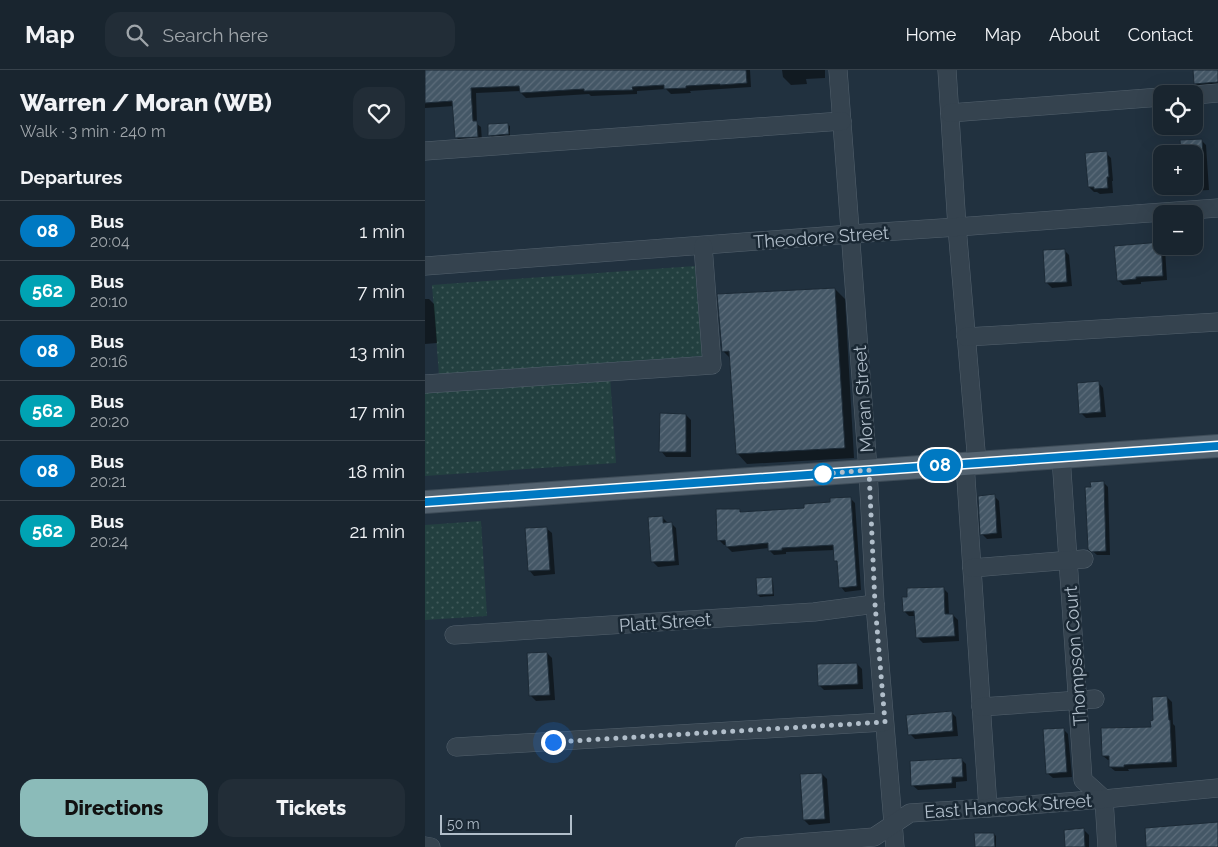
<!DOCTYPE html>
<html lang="en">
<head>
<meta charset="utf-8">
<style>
  body { margin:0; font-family:Raleway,sans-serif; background:#222d37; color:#f1f3f6; height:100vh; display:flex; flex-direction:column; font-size:19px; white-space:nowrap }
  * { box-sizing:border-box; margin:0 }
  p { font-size:16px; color:#9fa5aa }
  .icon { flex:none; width:28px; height:28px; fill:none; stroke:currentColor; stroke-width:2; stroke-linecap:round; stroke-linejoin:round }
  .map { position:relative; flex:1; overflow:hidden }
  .side { display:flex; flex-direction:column; background:#19252f; width:425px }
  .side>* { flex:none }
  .badge { padding:0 10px; border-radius:16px; font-size:18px; line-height:32px }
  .fabs { position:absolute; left:728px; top:15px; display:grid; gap:10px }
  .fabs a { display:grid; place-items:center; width:50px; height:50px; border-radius:10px; background:#19252f; box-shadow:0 5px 20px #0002,0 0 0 1px #37424b; font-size:25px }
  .scale { position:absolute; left:15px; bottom:12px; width:132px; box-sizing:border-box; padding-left:5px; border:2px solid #b1beca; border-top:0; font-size:14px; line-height:18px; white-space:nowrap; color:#b1beca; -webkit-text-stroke:4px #1a2834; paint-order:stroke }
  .you { position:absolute; width:25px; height:25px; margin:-12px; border:4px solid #fff; border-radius:50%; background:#1a73e8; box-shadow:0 0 0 8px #1a73e833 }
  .map>.badge { position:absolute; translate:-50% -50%; box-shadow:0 0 0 2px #fff }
  h2 { padding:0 20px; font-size:19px; line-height:45px }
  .round { display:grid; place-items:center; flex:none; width:52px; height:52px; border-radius:15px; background:#222d37 }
  .summary { display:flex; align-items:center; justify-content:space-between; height:85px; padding:0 20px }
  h1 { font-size:24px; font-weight:800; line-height:38px }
  .action { display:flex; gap:10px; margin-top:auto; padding:10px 20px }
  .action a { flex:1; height:58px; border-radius:15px; background:#8bbbb9; color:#111; font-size:20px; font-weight:800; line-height:58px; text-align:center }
  .action a+a { background:#222d37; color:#f1f3f6 }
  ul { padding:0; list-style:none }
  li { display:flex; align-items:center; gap:15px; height:60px; padding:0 20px; border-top:1px solid #37424b }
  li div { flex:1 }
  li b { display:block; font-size:19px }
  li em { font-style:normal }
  li .badge { min-width:55px; font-weight:700; text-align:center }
  header { display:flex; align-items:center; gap:30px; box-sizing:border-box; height:70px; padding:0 25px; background:#19252f; border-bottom:1px solid #37424b }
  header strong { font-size:24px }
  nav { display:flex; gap:28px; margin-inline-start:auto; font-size:18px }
  .search { width:350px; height:45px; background:#222d37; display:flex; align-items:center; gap:12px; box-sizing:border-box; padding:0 18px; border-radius:15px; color:#9fa5aa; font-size:19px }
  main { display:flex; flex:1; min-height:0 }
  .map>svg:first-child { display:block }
</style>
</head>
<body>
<header>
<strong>Map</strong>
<div class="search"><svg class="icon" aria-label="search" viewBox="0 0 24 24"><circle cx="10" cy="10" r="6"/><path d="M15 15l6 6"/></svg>Search here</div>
<nav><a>Home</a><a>Map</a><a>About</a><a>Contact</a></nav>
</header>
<main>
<section class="side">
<div class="summary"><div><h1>Warren / Moran (WB)</h1><p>Walk · 3 min · 240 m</p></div><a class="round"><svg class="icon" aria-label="heart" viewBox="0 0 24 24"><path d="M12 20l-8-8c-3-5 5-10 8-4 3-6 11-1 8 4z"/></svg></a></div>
<h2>Departures</h2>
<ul>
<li><span class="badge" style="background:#0079c2;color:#fff">08</span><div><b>Bus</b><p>20:04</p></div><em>1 min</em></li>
<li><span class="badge" style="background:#00a3b4;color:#fff">562</span><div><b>Bus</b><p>20:10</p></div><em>7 min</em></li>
<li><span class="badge" style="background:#0079c2;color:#fff">08</span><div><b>Bus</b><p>20:16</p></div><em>13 min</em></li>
<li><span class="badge" style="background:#00a3b4;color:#fff">562</span><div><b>Bus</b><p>20:20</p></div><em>17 min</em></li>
<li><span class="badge" style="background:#0079c2;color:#fff">08</span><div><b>Bus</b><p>20:21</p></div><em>18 min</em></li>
<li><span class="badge" style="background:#00a3b4;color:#fff">562</span><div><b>Bus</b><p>20:24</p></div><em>21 min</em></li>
</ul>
<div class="action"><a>Directions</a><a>Tickets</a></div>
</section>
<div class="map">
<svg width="793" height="777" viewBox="0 0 793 777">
  <defs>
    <pattern id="grass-dots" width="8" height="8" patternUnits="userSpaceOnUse" patternTransform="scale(1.25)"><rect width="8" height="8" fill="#234040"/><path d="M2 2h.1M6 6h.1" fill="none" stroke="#415a5a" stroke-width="1.8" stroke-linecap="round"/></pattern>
    <pattern id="building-hatch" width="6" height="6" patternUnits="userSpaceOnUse" patternTransform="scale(1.25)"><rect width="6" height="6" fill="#445766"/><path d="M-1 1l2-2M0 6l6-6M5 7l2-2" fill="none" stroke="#5d6d7b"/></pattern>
  </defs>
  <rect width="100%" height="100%" fill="#21313f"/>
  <g fill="url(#grass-dots)">
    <polygon points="270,196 277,286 14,305 7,215"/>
    <polygon points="185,306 191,393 0,406 0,320"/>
    <polygon points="56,451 62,546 0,550 0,455"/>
  </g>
  <g fill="#0007">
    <polygon points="0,0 325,0 326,17 265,21 266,23 246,24 241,19 212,21 212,24 166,26 164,24 101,28 96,23 96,21 51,23 52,54 56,57 57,71 37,73 32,68 29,36 0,38"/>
    <polygon points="357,0 400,0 400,8 381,9 382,14 366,15 358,7"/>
    <polygon points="771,0 793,0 793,17 774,18 770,14"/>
    <polygon points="82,54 85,56 85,66 67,67 64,65"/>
    <polygon points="776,70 781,75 784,120 765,121 760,116 769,116 769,84"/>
    <polygon points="681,83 686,88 688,111 687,111 688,123 675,124 672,122 669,122 664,117"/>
    <polygon points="735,174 736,176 738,176 740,179 742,210 716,212 716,214 698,215 693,210"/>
    <polygon points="639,180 644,185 647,216 627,218 622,213"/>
    <polygon points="410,219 420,229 429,388 322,394 312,383 306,289 298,281"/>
    <polygon points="0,229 4,229 9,234 12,273 0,274"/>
    <polygon points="673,312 678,318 681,347 661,348 656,343"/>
    <polygon points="261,345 266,350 266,387 241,387 236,381"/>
    <polygon points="678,412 683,417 685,485 672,485 665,479 667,418"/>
    <polygon points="569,426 574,431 577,468 562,469 557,464"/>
    <polygon points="425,428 430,433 436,520 420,522 416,517 413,493 410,490 410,480 361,482 361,484 349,485 344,480 344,478 307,482 302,477 302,475 299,475 294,470 314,440 318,444 381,439"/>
    <polygon points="237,447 243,453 246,453 251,458 254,495 233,497 228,492 224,448"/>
    <polygon points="121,458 127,463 130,504 109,506 104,500"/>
    <polygon points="346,508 348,511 349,526 335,527 333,525"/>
    <polygon points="518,518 523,523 524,545 528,545 533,550 534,571 498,573 493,568 491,546 484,546 479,541"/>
    <polygon points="122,583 127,588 130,630 111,631 106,626 103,585"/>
    <polygon points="432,594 437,599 438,619 399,620 394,615"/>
    <polygon points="742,627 747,632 748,654 750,656 752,697 703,699 704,701 690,701 685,697 685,690 683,690 678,686 727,658"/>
    <polygon points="526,642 531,647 533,666 490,669 485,664"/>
    <polygon points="638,659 643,664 647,707 628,708 622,703"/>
    <polygon points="536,689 541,694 542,711 531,712 531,718 493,720 487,715"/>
    <polygon points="397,704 402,709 405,753 384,755 379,750"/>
    <polygon points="659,760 664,765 664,777 641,777"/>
    <polygon points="569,764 571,766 571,777 551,777"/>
  </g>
  <g fill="url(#building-hatch)" stroke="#1c2a36">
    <polygon points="0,0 321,0 322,13 295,15 295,14 261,16 261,18 239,19 239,15 207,17 208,20 159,21 159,19 95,23 94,16 46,18 48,51 52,51 53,67 30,68 27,31 0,33"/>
    <polygon points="768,0 793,0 793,12 769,14"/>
    <polygon points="83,53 84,64 63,66 63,54"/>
    <polygon points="777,69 778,84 756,84 755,70"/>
    <polygon points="682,81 684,107 682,107 683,118 669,119 669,117 663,117 660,83"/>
    <polygon points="736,172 738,206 711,207 711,209 692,211 689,176"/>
    <polygon points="640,179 642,212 620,213 618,180"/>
    <polygon points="410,218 420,378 311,384 304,281 297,282 292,224"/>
    <polygon points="674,311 676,342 654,344 652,313"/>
    <polygon points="235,343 261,344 261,382 234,382"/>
    <polygon points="679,411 681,481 666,482 663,479 660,417 666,417 665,412"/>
    <polygon points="570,424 572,463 555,465 553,426"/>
    <polygon points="426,427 432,516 414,518 412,491 409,491 408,475 357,478 357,480 343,481 343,473 301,477 300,470 292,471 291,439 315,439 315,442 379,438 379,434 405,432 405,428"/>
    <polygon points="238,446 238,453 247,452 250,491 226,492 223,447"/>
    <polygon points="122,457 125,500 103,501 100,458"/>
    <polygon points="347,507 348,524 332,525 331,508"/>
    <polygon points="519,517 520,544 528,544 530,566 491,568 489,541 478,542 477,527 482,527 482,518"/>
    <polygon points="122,582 125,625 104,626 102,583"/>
    <polygon points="432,593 433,614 393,616 392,594"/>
    <polygon points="742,626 744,650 745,650 747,692 699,695 699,697 684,697 684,686 677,686 676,658 726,657 725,651 728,650 727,627"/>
    <polygon points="527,641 528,661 483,665 481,645"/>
    <polygon points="639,658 642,702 621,704 618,659"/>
    <polygon points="537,688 538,707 527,707 527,713 486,716 485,691"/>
    <polygon points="397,703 400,749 378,750 375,704"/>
    <polygon points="793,752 793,777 721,777 720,758"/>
    <polygon points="659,758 660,777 640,777 639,760"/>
    <polygon points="549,763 569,763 570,777 550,777"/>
  </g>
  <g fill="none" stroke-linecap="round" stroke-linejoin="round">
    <defs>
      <g id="minor">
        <polyline points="413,0 443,400 450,534 470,777"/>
        <polyline points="522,0 532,157 552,393"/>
        <polyline points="769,25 793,23"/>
        <polyline points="525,43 736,27"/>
        <polyline points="0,81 417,51"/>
        <polyline points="0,196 426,164 532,157 793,138"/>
        <polyline points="541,267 793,252"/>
        <polyline points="0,314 287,295 278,176"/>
        <polyline points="636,387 658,710 679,729 682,777"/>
        <polyline points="540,394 563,738"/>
        <polyline points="547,498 659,489"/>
        <polyline points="29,565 389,542 450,534"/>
        <polyline points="556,637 670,629"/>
        <polyline points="31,677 459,652"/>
        <polyline points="0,776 6,777"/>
        <polyline points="320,777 449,767 485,743 579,737 679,729 793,718"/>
      </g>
      <polyline id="major" points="0,432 793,376"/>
    </defs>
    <use href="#minor" stroke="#53616d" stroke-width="19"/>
    <use href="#major" stroke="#3e4c58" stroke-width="24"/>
    <use href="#minor" stroke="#35434f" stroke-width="18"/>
    <use href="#major" stroke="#53626f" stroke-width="22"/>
  </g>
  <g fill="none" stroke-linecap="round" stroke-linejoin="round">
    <defs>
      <polyline id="line" points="0,432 793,376"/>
    </defs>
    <use href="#line" stroke="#fff" stroke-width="11"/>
    <use href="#line" stroke="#0079c2" stroke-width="8"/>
    <polyline stroke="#b1beca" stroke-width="5" stroke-dasharray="0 9" points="128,672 460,652 450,534 444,400 398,404"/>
  </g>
  <circle fill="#fff" stroke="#0079c2" stroke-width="2.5" cx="398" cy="404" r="10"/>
  <g text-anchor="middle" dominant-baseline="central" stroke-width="5" stroke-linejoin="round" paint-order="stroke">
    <g font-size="18" fill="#b1beca" stroke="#1a2834">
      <text transform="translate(396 167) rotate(-4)">Theodore Street</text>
      <text transform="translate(438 329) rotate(-94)">Moran Street</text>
      <text transform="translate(240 552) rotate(-4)">Platt Street</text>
      <text transform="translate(650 586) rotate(-94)">Thompson Court</text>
      <text transform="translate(583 736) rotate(-4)">East Hancock Street</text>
    </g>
  </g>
</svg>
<div class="fabs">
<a><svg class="icon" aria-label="locate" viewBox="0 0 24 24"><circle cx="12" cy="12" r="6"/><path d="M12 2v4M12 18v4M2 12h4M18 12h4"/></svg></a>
<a>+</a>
<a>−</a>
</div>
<div class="scale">50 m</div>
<div class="you" style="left:128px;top:672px"></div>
<b class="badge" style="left:515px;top:395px;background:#0079c2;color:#fff">08</b>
</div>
</main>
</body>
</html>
